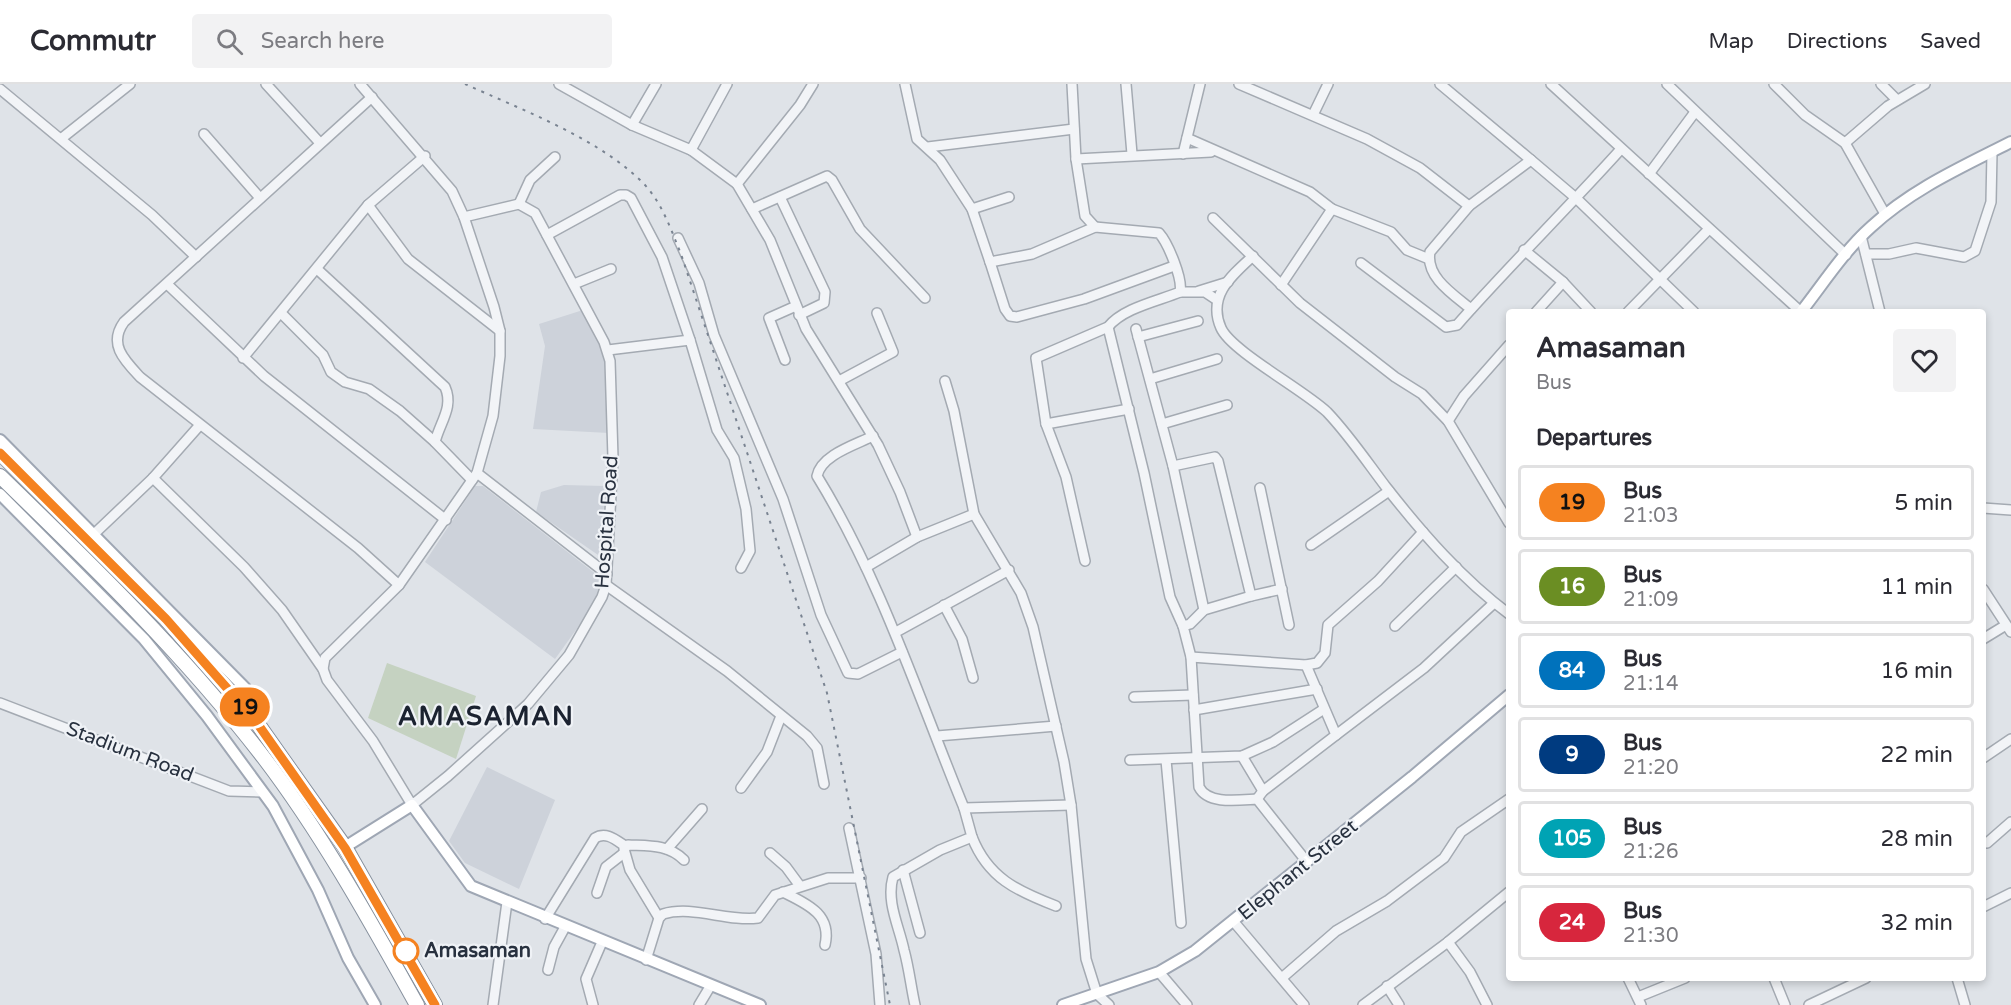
<!DOCTYPE html>
<html lang="en">
<head>
<meta charset="utf-8">
<style>
  body { margin:0; font-family:"Varela Round",sans-serif; background:#f2f2f3; color:#2b2b33; height:100vh; display:flex; flex-direction:column; font-size:22px; white-space:nowrap }
  * { box-sizing:border-box; margin:0 }
  p { font-size:20px; color:#7c7c81 }
  .icon { flex:none; width:33px; height:33px; fill:none; stroke:currentColor; stroke-width:2; stroke-linecap:round; stroke-linejoin:round }
  .map { position:relative; flex:1; overflow:hidden }
  .panel { position:absolute; left:1506px; top:225px; width:480px; height:672px; display:flex; flex-direction:column; background:#fff; border-radius:6px; box-shadow:0 3px 9px #0003 }
  .panel>* { flex:none }
  .badge { padding:0 12px; border-radius:20px; font-size:21px; line-height:39px }
  .map>.badge { position:absolute; translate:-50% -50%; box-shadow:0 0 0 3px #fff }
  h2 { padding:0 30px; font-size:22px; line-height:54px }
  .round { display:grid; place-items:center; flex:none; width:63px; height:63px; border-radius:6px; background:#f2f2f3 }
  .summary { display:flex; align-items:center; justify-content:space-between; height:102px; padding:0 30px }
  h1 { font-size:28px; font-weight:700; line-height:45px }
  ul { padding:0; list-style:none }
  li { display:flex; align-items:center; gap:18px; height:75px; margin:0 12px 9px; padding:0 18px; border:3px solid #e1e1e2; border-radius:6px }
  li div { flex:1 }
  li b { display:block; font-size:22px }
  li em { font-style:normal }
  li .badge { min-width:66px; font-weight:700; text-align:center }
  header { display:flex; align-items:center; gap:36px; box-sizing:border-box; height:84px; padding:0 30px; background:#fff; border-bottom:2px solid #e1e1e2 }
  header strong { font-size:28px }
  nav { display:flex; gap:33px; margin-inline-start:auto; font-size:21px }
  .search { width:420px; height:54px; background:#f2f2f3; display:flex; align-items:center; gap:15px; box-sizing:border-box; padding:0 21px; border-radius:6px; color:#7c7c81; font-size:22px }
  .map>svg:first-child { display:block }
</style>
</head>
<body>
<header>
<strong>Commutr</strong>
<div class="search"><svg class="icon" aria-label="search" viewBox="0 0 24 24"><circle cx="10" cy="10" r="6"/><path d="M15 15l6 6"/></svg>Search here</div>
<nav><a>Map</a><a>Directions</a><a>Saved</a></nav>
</header>
<div class="map">
<svg width="2011" height="921" viewBox="0 0 2011 921">
  <rect width="100%" height="100%" fill="#dfe3e8"/>
  <g fill="#cdd2da">
    <polygon points="583,226 608,276 609,349 533,345 545,262 539,240"/>
    <polygon points="564,401 605,402 601,473 536,428 541,408"/>
    <polygon points="475,402 483,402 601,494 594,521 555,575 425,478"/>
    <polygon points="487,683 555,716 519,805 465,779 449,757"/>
  </g>
  <polygon fill="#c5d2c1" points="387,579 476,612 456,675 368,634"/>
  <g fill="none" stroke-linecap="round" stroke-linejoin="round">
    <defs>
      <g id="minor">
        <polyline points="266,0 320,59"/>
        <polyline points="559,0 632,41 691,66 737,100 770,156 806,245 878,361 900,408 917,453"/>
        <path d="M905,0L917,55L940,76L972,125L990,178L1032,170L1095,143L1159,149C1168,159 1183,195 1180,208C1158,217 1123,224 1108,243L1036,274L1046,340L1066,393L1085,477"/>
        <polyline points="1072,0 1076,75 1085,132 1095,143"/>
        <polyline points="1126,0 1132,70"/>
        <polyline points="1239,0 1367,55 1420,84 1469,122"/>
        <polyline points="1440,0 1531,76"/>
        <polyline points="1551,0 1801,228"/>
        <polyline points="1667,0 1846,171"/>
        <polyline points="1774,0 1805,31 1845,59 1885,130"/>
        <polyline points="1881,0 1897,16"/>
        <polyline points="0,5 152,131 196,173"/>
        <path d="M372,13L124,238C108,260 124,276 140,293L358,464L399,501"/>
        <polyline points="1313,31 1328,0"/>
        <polyline points="632,41 656,0"/>
        <polyline points="204,50 260,114"/>
        <polyline points="62,54 130,0"/>
        <polyline points="1187,54 1310,108 1332,125 1281,201"/>
        <polyline points="1845,59 1888,22 1925,0"/>
        <polyline points="928,63 1074,45"/>
        <polyline points="691,66 727,0"/>
        <polyline points="1183,70 1200,0"/>
        <polyline points="1076,75 1211,68"/>
        <polyline points="1649,90 1695,28"/>
        <polyline points="737,100 800,21 813,0"/>
        <polyline points="780,113 825,208 824,219 799,231"/>
        <polyline points="519,120 530,96 555,73"/>
        <polyline points="368,121 408,175 500,247"/>
        <polyline points="752,125 827,92 832,96 860,145 925,214"/>
        <polyline points="972,125 1009,113"/>
        <polyline points="1332,125 1391,148 1407,166 1429,175"/>
        <polyline points="1213,134 1300,219 1395,293 1422,310 1448,337 1509,439"/>
        <polyline points="547,151 620,111 626,111 631,114 662,173 690,256"/>
        <polyline points="1861,152 1880,228"/>
        <polyline points="678,154 699,199 714,251 783,415 821,531 848,589 858,590 902,568"/>
        <polyline points="1524,166 1563,198 1591,228"/>
        <polyline points="1866,170 1889,170 1916,164 1964,173 1975,167 1991,118 1992,68"/>
        <path d="M1253,172C1231,192 1207,212 1221,244C1231,267 1304,306 1327,328C1349,351 1367,378 1386,403C1422,449 1462,495 1509,530"/>
        <polyline points="990,178 1005,225 1010,232 1017,233 1084,215 1174,182"/>
        <path d="M1361,179L1446,243L1457,241C1510,181 1567,125 1621,65"/>
        <path d="M317,185L445,303C454,323 440,338 435,358L472,396"/>
        <polyline points="167,200 264,292 446,436"/>
        <polyline points="574,200 611,185"/>
        <polyline points="1199,207 1228,198"/>
        <polyline points="1180,208 1205,208 1217,216"/>
        <path d="M1471,225C1454,211 1425,193 1430,168L1469,122L1531,76L1577,115L1694,228"/>
        <polyline points="1536,228 1563,198"/>
        <polyline points="1628,228 1709,145"/>
        <polyline points="281,229 323,271 331,288 345,298 369,305 400,327 435,358"/>
        <polyline points="1108,243 1144,389 1170,513 1183,542"/>
        <polyline points="1136,245 1173,382 1204,526"/>
        <polyline points="1138,253 1198,237"/>
        <polyline points="608,266 690,256 717,346 734,374 746,425 750,467 741,484"/>
        <polyline points="243,274 368,121 425,72"/>
        <polyline points="785,276 769,234 796,222"/>
        <polyline points="1150,295 1217,275"/>
        <polyline points="839,297 893,268 877,229"/>
        <polyline points="945,297 954,327 974,430 1021,509 1033,543 1064,678 1071,721 1086,875 1097,910 1109,921"/>
        <polyline points="1448,337 1464,312 1509,261"/>
        <polyline points="1046,340 1129,325"/>
        <polyline points="1162,340 1227,321"/>
        <path d="M873,352C855,361 821,371 817,392C881,496 918,612 964,724L972,753L940,766L893,793C886,818 899,842 904,866C909,884 911,903 915,921"/>
        <path d="M1173,382L1215,373L1218,377L1251,512L1204,526L1190,540L1183,542L1191,573L1199,703C1208,721 1239,716 1257,715L1307,778"/>
        <polyline points="477,389 607,490"/>
        <polyline points="153,394 244,483 282,526 323,585 327,596 373,657 412,721 448,692 528,620 569,571 602,513 606,501 613,374 610,277 604,258 535,129 519,120 464,133"/>
        <polyline points="1260,404 1289,541"/>
        <polyline points="1983,424 2011,426"/>
        <polyline points="93,451 153,394 199,342"/>
        <polyline points="1311,461 1389,407"/>
        <polyline points="866,483 917,453 974,430"/>
        <polyline points="606,501 727,587 807,652 817,664 824,700"/>
        <polyline points="1983,505 2011,548"/>
        <polyline points="1251,512 1282,505"/>
        <polyline points="944,521 962,555 973,594"/>
        <polyline points="1395,542 1456,483"/>
        <polyline points="896,548 1009,486"/>
        <polyline points="1983,555 2006,541"/>
        <polyline points="1191,573 1306,581 1317,579 1325,569 1328,541 1378,497 1423,448"/>
        <polyline points="323,585 325,574 399,501 477,389 493,332 500,272 500,247 494,223 464,133 452,107 360,0"/>
        <polyline points="1134,613 1193,611"/>
        <polyline points="0,619 229,707 262,708"/>
        <polyline points="1194,626 1317,605"/>
        <polyline points="1336,651 1424,584 1494,519"/>
        <polyline points="937,652 1056,642"/>
        <polyline points="1242,672 1263,707"/>
        <polyline points="1983,674 2011,655"/>
        <polyline points="1130,676 1242,672 1273,658 1324,625"/>
        <polyline points="1166,676 1181,839"/>
        <polyline points="741,704 767,668 781,632"/>
        <polyline points="1257,715 1263,707 1336,651 1306,581"/>
        <polyline points="964,724 1071,721"/>
        <polyline points="849,744 876,870 880,921"/>
        <path d="M972,753C988,794 1017,807 1056,822"/>
        <polyline points="1987,759 2011,738"/>
        <polyline points="667,765 702,725"/>
        <polyline points="770,769 786,783 800,802"/>
        <polyline points="903,786 920,849"/>
        <path d="M783,808C807,820 832,830 825,861"/>
        <polyline points="597,809 606,783 624,769"/>
        <polyline points="1983,823 2011,809"/>
        <path d="M659,834L630,786L624,765L628,761C648,762 668,760 684,776"/>
        <path d="M545,835L595,754C606,747 616,756 625,762"/>
        <polyline points="1234,838 1304,921"/>
        <polyline points="1448,858 1470,888 1487,921"/>
        <path d="M646,876L659,834L663,830C693,821 727,838 758,834L775,811L828,794H861"/>
        <polyline points="548,886 554,863 565,843"/>
        <polyline points="1159,888 1187,921"/>
        <polyline points="1283,893 1336,847 1387,817 1444,774 1461,748 1509,715"/>
        <polyline points="1628,894 1641,921"/>
        <polyline points="1774,894 1785,921"/>
        <polyline points="1957,894 1965,921"/>
        <polyline points="1387,902 1399,921"/>
        <polyline points="1638,913 1685,894"/>
        <polyline points="493,921 507,818"/>
        <polyline points="593,921 586,895 602,858"/>
        <polyline points="699,921 711,901"/>
        <polyline points="1363,921 1448,858 1509,808"/>
        <polyline points="1809,921 1866,894"/>
      </g>
      <g id="major">
        <path d="M1801,228C1823,200 1844,167 1871,143C1912,105 1962,83 2011,58"/>
        <polyline points="0,356 245,604 254,633"/>
        <polyline points="0,410 144,555 207,632 273,722 318,806 348,874 375,921"/>
        <polyline points="345,763 412,721 471,802 760,921"/>
        <polyline points="1063,921 1159,888 1195,867 1412,693 1509,611"/>
      </g>
      <g id="highway">
        <polyline points="0,369 166,535 255,636 345,763 435,921"/>
        <path d="M0,392C93,482 185,571 264,674C322,750 370,837 417,921"/>
      </g>
    </defs>
    <use href="#minor" stroke="#a4aab2" stroke-width="12"/>
    <use href="#major" stroke="#9fa7b4" stroke-width="14"/>
    <use href="#highway" stroke="#87919e" stroke-width="16"/>
    <use href="#minor" stroke="#f2f4f7" stroke-width="9"/>
    <use href="#major" stroke="#fff" stroke-width="10"/>
    <use href="#highway" stroke="#fff" stroke-width="14"/>
    <path stroke="#798391" stroke-width="2" stroke-dasharray="3 6" stroke-linecap="butt" d="M465,0C522,26 601,55 645,101C663,121 671,146 681,170L827,609L890,921"/>
  </g>
  <g fill="none" stroke-linecap="round" stroke-linejoin="round">
    <defs>
      <polyline id="line" points="0,369 166,535 255,636 345,764 435,921"/>
    </defs>
    <use href="#line" stroke="#fff" stroke-width="14"/>
    <use href="#line" stroke="#f58220" stroke-width="9"/>
  </g>
  <circle fill="#fff" stroke="#f58220" stroke-width="3" cx="406" cy="867" r="12"/>
  <g text-anchor="middle" dominant-baseline="central" stroke-width="4.5" stroke-linejoin="round" paint-order="stroke">
    <g font-size="20" fill="#28313f" stroke="#eff2f6">
      <text transform="translate(607 438) rotate(-86)">Hospital Road</text>
      <text transform="translate(130 668) rotate(21)">Stadium Road</text>
      <text transform="translate(1298 786) rotate(-39)">Elephant Street</text>
    </g>
    <g font-size="20" font-weight="bold" fill="#28313f" stroke="#eff2f6" text-anchor="start">
      <text x="424" y="867">Amasaman</text>
    </g>
    <g font-size="26" font-weight="bold" letter-spacing="1.5" fill="#1b2230" stroke="#eff2f6">
      <text x="486" y="632">AMASAMAN</text>
    </g>
  </g>
</svg>
<b class="badge" style="left:245px;top:623px;background:#f58220;color:#111">19</b>
<section class="panel">
<div class="summary"><div><h1>Amasaman</h1><p>Bus</p></div><a class="round"><svg class="icon" aria-label="heart" viewBox="0 0 24 24"><path d="M12 20l-8-8c-3-5 5-10 8-4 3-6 11-1 8 4z"/></svg></a></div>
<h2>Departures</h2>
<ul>
<li><span class="badge" style="background:#f58220;color:#111">19</span><div><b>Bus</b><p>21:03</p></div><em>5 min</em></li>
<li><span class="badge" style="background:#6b8e23;color:#fff">16</span><div><b>Bus</b><p>21:09</p></div><em>11 min</em></li>
<li><span class="badge" style="background:#0072bc;color:#fff">84</span><div><b>Bus</b><p>21:14</p></div><em>16 min</em></li>
<li><span class="badge" style="background:#003b80;color:#fff">9</span><div><b>Bus</b><p>21:20</p></div><em>22 min</em></li>
<li><span class="badge" style="background:#00a3b4;color:#fff">105</span><div><b>Bus</b><p>21:26</p></div><em>28 min</em></li>
<li><span class="badge" style="background:#d7263d;color:#fff">24</span><div><b>Bus</b><p>21:30</p></div><em>32 min</em></li>
</ul>
</section>
</div>
</body>
</html>
